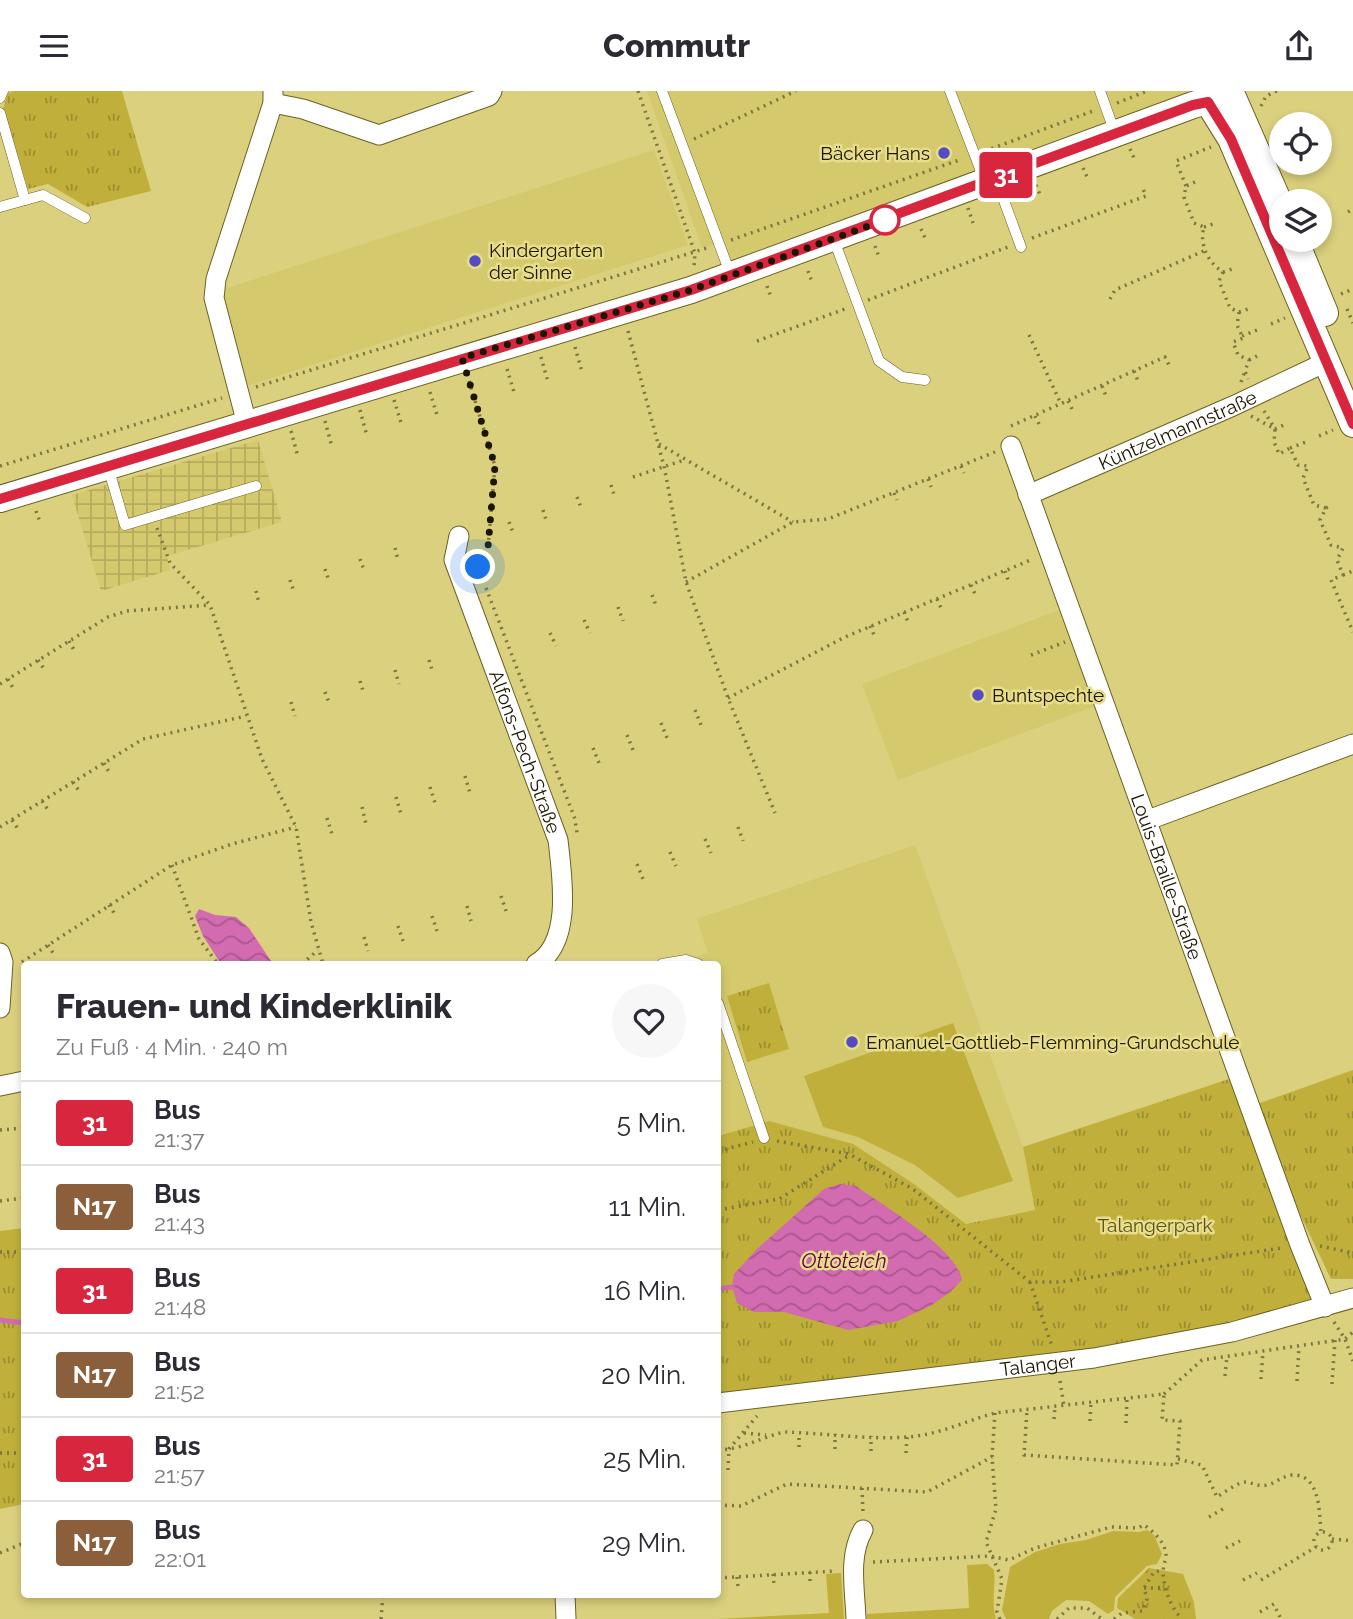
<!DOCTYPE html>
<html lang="de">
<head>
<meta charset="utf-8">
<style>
  body { margin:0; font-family:Raleway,sans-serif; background:#f7f7f7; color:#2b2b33; height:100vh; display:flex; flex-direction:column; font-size:26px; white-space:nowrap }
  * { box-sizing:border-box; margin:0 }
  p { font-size:23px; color:#7c7c81 }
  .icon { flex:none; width:38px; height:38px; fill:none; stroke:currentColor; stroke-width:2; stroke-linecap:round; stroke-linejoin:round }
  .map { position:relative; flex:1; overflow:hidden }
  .side { position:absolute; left:21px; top:870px; width:700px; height:637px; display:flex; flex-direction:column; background:#fff; border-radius:7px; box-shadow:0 4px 10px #0003 }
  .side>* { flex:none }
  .badge { padding:0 14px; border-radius:5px; font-size:24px; line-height:46px }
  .tools { position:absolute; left:1269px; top:21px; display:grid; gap:14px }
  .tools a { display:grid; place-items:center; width:63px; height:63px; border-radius:50%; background:#fff; box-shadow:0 4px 10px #0003; font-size:35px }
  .you { position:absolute; width:35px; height:35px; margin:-18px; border:5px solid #fff; border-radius:50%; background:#1a73e8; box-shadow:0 0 0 10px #1a73e833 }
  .map>.badge { position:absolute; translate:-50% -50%; box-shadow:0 0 0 4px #fff }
  .round { display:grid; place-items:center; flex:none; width:74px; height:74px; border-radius:37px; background:#f7f7f7 }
  .summary { display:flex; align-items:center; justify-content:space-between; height:119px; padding:0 35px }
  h1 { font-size:33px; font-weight:800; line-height:52px }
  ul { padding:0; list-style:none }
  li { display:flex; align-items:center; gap:21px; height:84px; padding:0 35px; border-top:2px solid #e1e1e2 }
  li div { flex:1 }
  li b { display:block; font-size:26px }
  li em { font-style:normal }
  li .badge { min-width:77px; font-weight:700; text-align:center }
  header { display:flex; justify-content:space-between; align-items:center; height:91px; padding:0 35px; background:#fff; font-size:32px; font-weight:800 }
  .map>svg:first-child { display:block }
</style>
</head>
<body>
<header><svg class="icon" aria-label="menu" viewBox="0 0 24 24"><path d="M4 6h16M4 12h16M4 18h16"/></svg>Commutr<svg class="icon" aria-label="share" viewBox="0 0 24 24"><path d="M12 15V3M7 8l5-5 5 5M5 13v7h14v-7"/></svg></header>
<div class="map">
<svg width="1353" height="1528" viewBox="0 0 1353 1528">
  <defs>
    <pattern id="industrial-grid" width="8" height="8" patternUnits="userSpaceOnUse" patternTransform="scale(1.75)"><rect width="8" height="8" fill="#d5c96d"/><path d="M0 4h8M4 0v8" fill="none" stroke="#b6ac5d"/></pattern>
    <pattern id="park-tufts" width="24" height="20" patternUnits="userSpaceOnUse" patternTransform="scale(1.75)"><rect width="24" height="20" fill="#c0b03b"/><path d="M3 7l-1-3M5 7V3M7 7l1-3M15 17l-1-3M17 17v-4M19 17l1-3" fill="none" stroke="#9b8e2f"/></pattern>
    <pattern id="water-waves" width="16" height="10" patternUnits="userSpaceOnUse" patternTransform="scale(1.75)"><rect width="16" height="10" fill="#d26bb0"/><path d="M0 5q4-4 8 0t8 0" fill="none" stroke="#aa578d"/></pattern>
  </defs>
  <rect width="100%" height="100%" fill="#dbd07e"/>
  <g fill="#d5c96d">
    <polygon points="647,0 1236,0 731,186 720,153 702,157"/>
    <polygon points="654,59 688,154 249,294 243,294 218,200"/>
    <polygon points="1059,519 1095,615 898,689 862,593"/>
    <polygon points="915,754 1023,1056 1035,1119 966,1133 914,1093 769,1030 718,1045 718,873 671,873 708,862 697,828"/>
  </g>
  <polygon fill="url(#industrial-grid)" points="258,349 282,431 167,465 170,479 101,500 72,404"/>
  <g fill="#c0b03b">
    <polygon points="953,932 1013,1090 958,1107 915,1074 858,1046 823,1036 804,985"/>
    <polygon points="1147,1439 1154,1444 1162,1463 1157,1473 1147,1475 1115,1506 1114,1519 1108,1523 1089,1510 1066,1509 1052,1520 1049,1528 1006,1528 1002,1519 1010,1476 1035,1461 1060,1453 1086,1449 1113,1440 1139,1441"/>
    <path d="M987,1473L994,1479C996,1496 991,1512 996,1528H867V1523L969,1517L967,1474Z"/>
    <polygon points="841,1482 844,1528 717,1528 829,1522 826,1483"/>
  </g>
  <g fill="url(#park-tufts)">
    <polygon points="14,0 122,0 151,100 87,116 48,93 28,98 3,18 8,2"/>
    <polygon points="769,892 789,958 747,971 727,905"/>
    <polygon points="1353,979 1353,1188 1331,1188 1285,1092 1257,1013"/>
    <polygon points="1229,988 1293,1150 1321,1214 1061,1268 718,1307 718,1045 769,1030 853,1053 914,1093 966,1133 1035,1119 1023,1056"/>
    <polygon points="24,1137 24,1413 0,1418 0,1140"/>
    <polygon points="1149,1477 1183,1483 1194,1511 1196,1528 1135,1528 1117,1517 1118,1507"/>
  </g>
  <g fill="url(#water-waves)">
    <polygon points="199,818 215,824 236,826 249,837 273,873 221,873 203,845 195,825"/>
    <path d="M840,1093L856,1095C883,1115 956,1156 962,1189L950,1201L932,1214L898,1230L848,1239L784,1221H754L737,1212L732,1195L734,1183L758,1157L824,1098Z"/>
  </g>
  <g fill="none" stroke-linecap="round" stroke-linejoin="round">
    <g stroke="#d26bb0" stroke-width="5">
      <polyline points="718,1198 732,1196"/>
      <polyline points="0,1229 24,1232"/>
    </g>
    <defs>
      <g id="lane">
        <polyline points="662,0 730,182"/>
        <polyline points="950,0 984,88"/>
        <polyline points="1100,0 1115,42"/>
        <polyline points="0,7 3,0"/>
        <polyline points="0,22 25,109"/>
        <polyline points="996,88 1021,156"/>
        <polyline points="0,116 43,104 85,127"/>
        <polyline points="834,149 879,270 902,286 925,289"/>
        <polyline points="108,376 125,434 256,395"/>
        <polyline points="662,873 686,869 698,873"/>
        <polyline points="718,912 764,1047"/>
      </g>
      <g id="street">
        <polyline points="273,12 303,18 379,44 489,5 492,0"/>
        <polyline points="247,333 214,207 216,188 273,12 273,0"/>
        <path id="s1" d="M1011,355L1300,1154L1325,1216"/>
        <path id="s2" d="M1028,404L1233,315L1326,271"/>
        <path id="s3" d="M459,445L454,469L558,749C562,785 573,852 536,873"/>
        <polyline points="1148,729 1353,653"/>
        <polyline points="0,862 3,871 0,917"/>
        <polyline points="0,995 24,990"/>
        <path id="s4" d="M718,1312L1094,1267L1232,1241L1353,1207"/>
        <polyline points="565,1503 566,1528"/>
        <path d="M856,1528C855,1498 848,1465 863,1439"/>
      </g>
      <g id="secondary">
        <polyline points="1208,11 1231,48 1353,333"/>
        <polyline points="1295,149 1325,222"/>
        <polyline points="0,408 691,199 1193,14 1231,2 1281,116"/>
      </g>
    </defs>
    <use href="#lane" stroke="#6b6223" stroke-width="11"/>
    <use href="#street" stroke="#6b6223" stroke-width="21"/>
    <use href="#secondary" stroke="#6b6223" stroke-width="28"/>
    <g stroke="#7d7641" stroke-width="3.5" stroke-dasharray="2 5" stroke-linecap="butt">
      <polyline points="638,0 695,162 694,176"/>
      <polyline points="1117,12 1147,0"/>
      <polyline points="1261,15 1266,5 1277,0"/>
      <polyline points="694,48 796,0"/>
      <polyline points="1130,58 1135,69"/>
      <polyline points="985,60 1093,20"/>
      <polyline points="1083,77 1088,88"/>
      <path d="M1195,91L1186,95L1184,106L1194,132L1204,136C1199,153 1208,172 1223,181L1219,190L1230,217L1239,221L1237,234L1243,247L1233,251L1238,264L1249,269L1245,280L1248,288"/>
      <polyline points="1036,94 1041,106"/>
      <polyline points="1186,95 1176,70 1211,56"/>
      <polyline points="968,117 973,132"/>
      <polyline points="1348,121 1353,118"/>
      <polyline points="1204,136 1213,133"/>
      <polyline points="921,138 926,149"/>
      <polyline points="1032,147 1146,105 1142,96"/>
      <polyline points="731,149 962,68"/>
      <polyline points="875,155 879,166"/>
      <polyline points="808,180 812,191"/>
      <polyline points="1223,181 1232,178"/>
      <polyline points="767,195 771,206"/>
      <polyline points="1341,203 1353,198"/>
      <polyline points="1110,208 1115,199 1206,159"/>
      <polyline points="868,209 1008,156"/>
      <polyline points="1347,218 1353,232"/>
      <polyline points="1239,221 1248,218"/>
      <polyline points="1271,233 1285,227"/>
      <polyline points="628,240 664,375 686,491 728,607 775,722"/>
      <polyline points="1029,244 1061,313"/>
      <polyline points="1242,245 1257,239"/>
      <polyline points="757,250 845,218"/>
      <polyline points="575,256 582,281"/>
      <polyline points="541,266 548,291"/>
      <polyline points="1249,269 1257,265"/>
      <polyline points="507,278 514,301"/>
      <polyline points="1134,280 1138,290"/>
      <polyline points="469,290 495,375 488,456 478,471 478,477"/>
      <polyline points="1241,291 1245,280"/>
      <polyline points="1102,295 1106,305"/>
      <polyline points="256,296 707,157"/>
      <polyline points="430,301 437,324"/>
      <polyline points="394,309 402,335"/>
      <polyline points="1068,310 1073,320"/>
      <polyline points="360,319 367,345"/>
      <polyline points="1264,320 1275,338 1286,333"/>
      <polyline points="1035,325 1040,335"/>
      <polyline points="1251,325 1275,338 1274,351 1279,363 1290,357 1298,374 1308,375 1303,387 1314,414 1326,417 1320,429 1331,454 1343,457 1337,469 1343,484 1331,489 1353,541"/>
      <polyline points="325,330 332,356"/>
      <polyline points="1011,335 1165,266 1170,276"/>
      <polyline points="291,340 298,366"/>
      <polyline points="1319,345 1333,339"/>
      <polyline points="659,353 793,431"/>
      <polyline points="1290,357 1306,351"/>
      <polyline points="0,375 222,307"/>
      <polyline points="961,375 964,382"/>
      <polyline points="633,386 684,369"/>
      <polyline points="928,388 931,396"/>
      <polyline points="611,394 615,407"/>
      <polyline points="894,402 897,409"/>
      <polyline points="577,406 582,419"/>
      <polyline points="1326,417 1332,414"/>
      <polyline points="543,419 547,432"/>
      <polyline points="36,420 40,431"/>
      <polyline points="509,431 514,444"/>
      <polyline points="157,437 170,472 210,514 262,668 296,736 311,831 323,873"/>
      <polyline points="395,457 398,469"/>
      <polyline points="360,468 364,479"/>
      <polyline points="325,478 329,490"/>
      <polyline points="1005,480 1008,489"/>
      <polyline points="1343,484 1353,480"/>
      <polyline points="290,489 294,501"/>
      <polyline points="686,491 793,431 828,428 995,361"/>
      <polyline points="971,494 975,503"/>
      <polyline points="486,497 575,728 577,742"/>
      <polyline points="256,500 259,512"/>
      <polyline points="652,504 657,517"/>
      <polyline points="937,508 941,517"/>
      <polyline points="618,516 623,530"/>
      <polyline points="904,521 908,531"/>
      <polyline points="584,529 590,542"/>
      <polyline points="870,535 874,544"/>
      <polyline points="550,542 556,555"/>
      <polyline points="69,550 74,559"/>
      <polyline points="1031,564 1065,551"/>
      <polyline points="38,569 44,578"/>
      <polyline points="429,569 433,582"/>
      <polyline points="395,579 399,593"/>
      <polyline points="8,588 13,597"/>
      <polyline points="360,590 364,603"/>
      <polyline points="0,593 108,526 127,520 210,514"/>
      <polyline points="325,601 330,614"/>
      <polyline points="728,607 845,546 1033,468"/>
      <polyline points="291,611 295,625"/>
      <polyline points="695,619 701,634"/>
      <polyline points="661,632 667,647"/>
      <polyline points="627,644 633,659"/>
      <polyline points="593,657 599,672"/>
      <polyline points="104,672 109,681"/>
      <polyline points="465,685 470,702"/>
      <polyline points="73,691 79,700"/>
      <polyline points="430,696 435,712"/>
      <polyline points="396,706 401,723"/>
      <polyline points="42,710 48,719"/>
      <polyline points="362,716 366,733"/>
      <polyline points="327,727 332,743"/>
      <polyline points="12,729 18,738"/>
      <polyline points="0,736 143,648 246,625"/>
      <polyline points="738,736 743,750"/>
      <polyline points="705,748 711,762"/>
      <polyline points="670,761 676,775"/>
      <polyline points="637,773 643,788"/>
      <polyline points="172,774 199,848 218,873"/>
      <polyline points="501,805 506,820"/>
      <polyline points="109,814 114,822"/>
      <polyline points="467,815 471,830"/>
      <polyline points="432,825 437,840"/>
      <polyline points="398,835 403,850"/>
      <polyline points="364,846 368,860"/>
      <polyline points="48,854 53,862"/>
      <polyline points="22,871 172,774 232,753 296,736"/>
      <polyline points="302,873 318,859"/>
      <polyline points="0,1039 24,1037"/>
      <polyline points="777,1050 849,1063 913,1098 1030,1191 1061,1191 1281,1157"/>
      <polyline points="718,1060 753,1051"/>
      <polyline points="0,1110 24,1107"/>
      <polyline points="718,1119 779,1108 848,1065"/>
      <polyline points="1320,1155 1353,1162"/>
      <polyline points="0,1161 24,1161"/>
      <polyline points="1030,1191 1052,1255"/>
      <polyline points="1334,1231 1345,1248 1353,1270"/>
      <polyline points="1225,1285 1227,1265"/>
      <polyline points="1261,1288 1263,1260"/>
      <polyline points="1060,1290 1064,1315"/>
      <polyline points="1297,1290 1299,1255"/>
      <polyline points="1332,1293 1335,1249"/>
      <polyline points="1164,1303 1202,1269 1345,1248 1353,1241"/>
      <polyline points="995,1322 992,1366 996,1418 986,1451 1002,1488 997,1521 1000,1528"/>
      <polyline points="1054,1328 1055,1316"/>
      <polyline points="1090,1330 1091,1311"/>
      <polyline points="1126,1332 1127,1307"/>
      <polyline points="744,1342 766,1344"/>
      <polyline points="799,1356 799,1342"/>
      <polyline points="835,1358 835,1343"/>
      <path d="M718,1359C744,1358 759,1347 784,1341C823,1342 869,1349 907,1346C939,1344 965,1330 995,1322L1164,1303L1162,1329L1180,1330L1177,1374L1024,1364L1027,1319"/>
      <polyline points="871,1360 871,1345"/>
      <polyline points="0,1362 24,1362"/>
      <polyline points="906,1362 907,1346"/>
      <path d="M1178,1368L1202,1374L1217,1406C1224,1402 1237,1391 1246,1391C1253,1392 1259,1396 1267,1394C1276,1392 1282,1385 1292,1384C1321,1383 1319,1422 1321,1441"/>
      <polyline points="728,1379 729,1358 757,1325"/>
      <polyline points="862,1397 863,1423"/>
      <polyline points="718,1414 741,1415 787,1393 927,1401 992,1366"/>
      <polyline points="1209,1426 1223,1418"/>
      <circle cx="1323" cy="1450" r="9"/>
      <polyline points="1332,1448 1353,1450"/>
      <polyline points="1226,1457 1240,1450"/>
      <polyline points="0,1462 24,1452"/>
      <path d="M873,1471L990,1465L1009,1469L1035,1457L1111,1436L1138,1437L1144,1434C1154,1441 1166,1452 1166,1465C1165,1471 1163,1476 1163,1482C1164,1498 1171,1517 1182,1528"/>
      <polyline points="810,1481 810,1492"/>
      <polyline points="773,1483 774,1494"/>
      <polyline points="737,1486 738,1496"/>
      <polyline points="718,1487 836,1480"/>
      <polyline points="1243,1489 1257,1482"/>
      <polyline points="1261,1489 1316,1456"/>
      <polyline points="1144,1497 1164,1497"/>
      <polyline points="1276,1518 1281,1528"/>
      <polyline points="1260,1521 1274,1513"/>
      <polyline points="381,1528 383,1503"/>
      <polyline points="1057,1528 1069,1517 1087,1517 1102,1528"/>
      <polyline points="1114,1528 1122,1522 1143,1520 1147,1508 1144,1497 1154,1481 1163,1479"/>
    </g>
    <use href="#lane" stroke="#fff" stroke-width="10"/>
    <use href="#street" stroke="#fff" stroke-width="19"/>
    <use href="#secondary" stroke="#fff" stroke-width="26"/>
  </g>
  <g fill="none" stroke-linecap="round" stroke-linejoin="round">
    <defs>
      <polyline id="line" points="0,408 691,199 1193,14 1208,11 1231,48 1353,333"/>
    </defs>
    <use href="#line" stroke="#fff" stroke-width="16"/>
    <use href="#line" stroke="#d7263d" stroke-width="10"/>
    <polyline stroke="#1a1600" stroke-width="7" stroke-dasharray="0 12.6" points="478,476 478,471 488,456 495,375 462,267 691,199 885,129"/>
  </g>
  <g fill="#554bc2" stroke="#e8dd8a" stroke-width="2.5">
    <circle cx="944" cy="62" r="7"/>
    <circle cx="475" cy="170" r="7"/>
    <circle cx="978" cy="604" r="7"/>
    <circle cx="852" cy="951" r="7"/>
  </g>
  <circle fill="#fff" stroke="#d7263d" stroke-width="3.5" cx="885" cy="129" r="14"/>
  <g text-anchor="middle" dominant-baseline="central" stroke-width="5" stroke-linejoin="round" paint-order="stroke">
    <g font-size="19" fill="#1a1600" stroke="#e8dd8a" text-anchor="start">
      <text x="930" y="62" text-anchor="end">Bäcker Hans</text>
      <text x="489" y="159">Kindergarten<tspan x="489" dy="22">der Sinne</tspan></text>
      <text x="992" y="604">Buntspechte</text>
      <text x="866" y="951">Emanuel-Gottlieb-Flemming-Grundschule</text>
    </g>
    <g font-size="19" fill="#1a1600" stroke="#e8dd8a">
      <text stroke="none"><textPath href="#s2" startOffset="163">Küntzelmannstraße</textPath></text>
      <text stroke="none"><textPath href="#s3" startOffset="229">Alfons-Pech-Straße</textPath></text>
      <text stroke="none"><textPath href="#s1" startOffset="458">Louis-Braille-Straße</textPath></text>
      <text stroke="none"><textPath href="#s4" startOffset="322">Talanger</textPath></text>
    </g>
    <g font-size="19" fill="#59511c" stroke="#e8dd8a">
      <text x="1155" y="1134">Talangerpark</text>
    </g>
    <g font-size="21" font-style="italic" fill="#63004c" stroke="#e8dd8a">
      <text x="844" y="1169">Ottoteich</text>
    </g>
  </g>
</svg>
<div class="tools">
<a><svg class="icon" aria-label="locate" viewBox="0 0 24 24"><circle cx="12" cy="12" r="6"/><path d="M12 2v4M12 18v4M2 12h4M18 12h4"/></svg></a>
<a><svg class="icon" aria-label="layers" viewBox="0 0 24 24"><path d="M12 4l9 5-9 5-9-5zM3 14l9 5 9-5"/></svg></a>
</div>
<div class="you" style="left:478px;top:476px"></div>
<b class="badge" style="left:1006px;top:84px;background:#d7263d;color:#fff">31</b>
<section class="side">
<div class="summary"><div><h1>Frauen- und Kinderklinik</h1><p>Zu Fuß · 4 Min. · 240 m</p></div><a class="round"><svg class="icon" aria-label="heart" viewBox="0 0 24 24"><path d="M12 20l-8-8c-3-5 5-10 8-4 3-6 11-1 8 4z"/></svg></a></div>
<ul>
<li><span class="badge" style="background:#d7263d;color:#fff">31</span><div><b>Bus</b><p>21:37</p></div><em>5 Min.</em></li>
<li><span class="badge" style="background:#8b5e3c;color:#fff">N17</span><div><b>Bus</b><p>21:43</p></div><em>11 Min.</em></li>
<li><span class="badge" style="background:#d7263d;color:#fff">31</span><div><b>Bus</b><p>21:48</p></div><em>16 Min.</em></li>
<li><span class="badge" style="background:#8b5e3c;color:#fff">N17</span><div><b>Bus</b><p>21:52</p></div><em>20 Min.</em></li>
<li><span class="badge" style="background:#d7263d;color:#fff">31</span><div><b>Bus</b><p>21:57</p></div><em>25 Min.</em></li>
<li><span class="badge" style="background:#8b5e3c;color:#fff">N17</span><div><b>Bus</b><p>22:01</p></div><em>29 Min.</em></li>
</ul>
</section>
</div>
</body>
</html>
